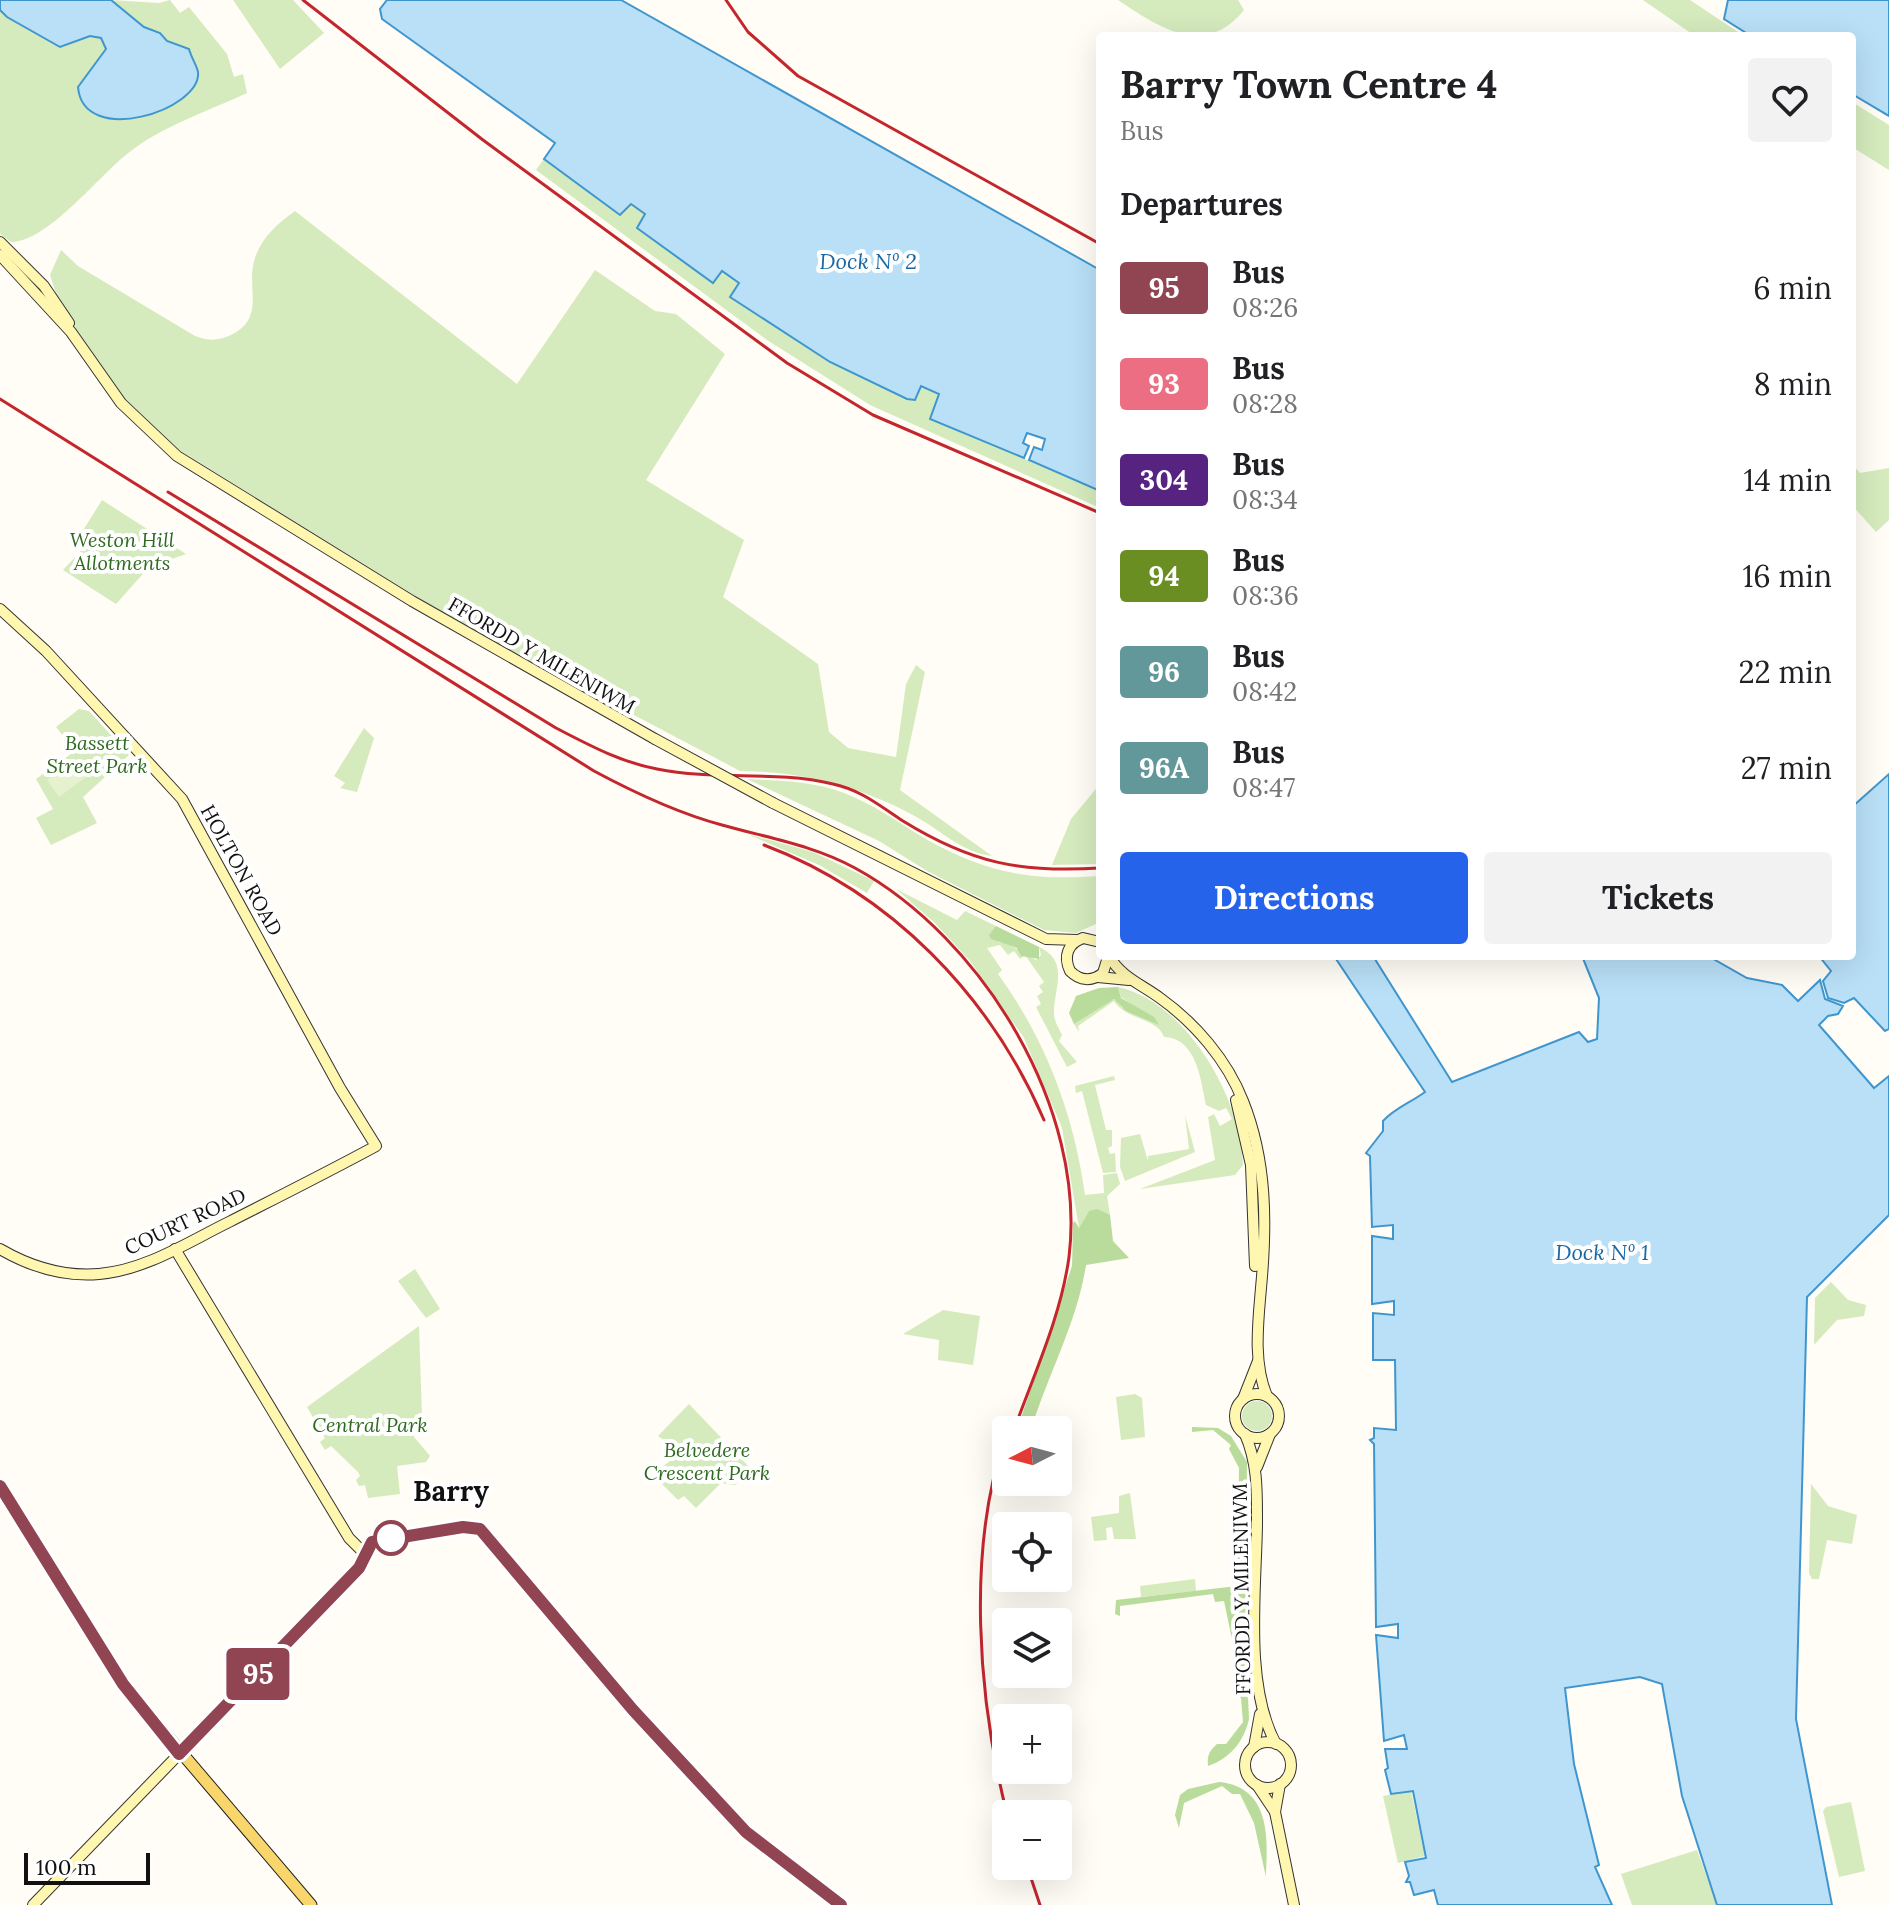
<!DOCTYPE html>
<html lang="en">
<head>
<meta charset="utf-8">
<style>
  body { margin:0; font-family:Lora,serif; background:#f2f2f2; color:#202124; height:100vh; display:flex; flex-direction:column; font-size:30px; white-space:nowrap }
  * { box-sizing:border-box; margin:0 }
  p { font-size:26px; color:#757577 }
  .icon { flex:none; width:44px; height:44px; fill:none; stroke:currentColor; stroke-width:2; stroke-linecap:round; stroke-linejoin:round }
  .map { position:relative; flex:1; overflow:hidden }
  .drawer { position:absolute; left:1096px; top:32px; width:760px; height:928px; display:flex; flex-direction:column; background:#fff; border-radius:8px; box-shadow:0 8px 32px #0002 }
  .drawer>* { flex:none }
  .badge { padding:0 16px; border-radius:6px; font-size:28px; line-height:52px }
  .needle { width:52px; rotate:264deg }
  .buttons { position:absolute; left:992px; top:1416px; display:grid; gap:16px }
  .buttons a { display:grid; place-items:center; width:80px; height:80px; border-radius:8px; background:#fff; box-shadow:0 8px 32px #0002; font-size:40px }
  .scale { position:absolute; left:24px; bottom:20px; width:126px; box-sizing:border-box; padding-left:8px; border:4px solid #111; border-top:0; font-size:22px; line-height:28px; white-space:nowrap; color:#111; -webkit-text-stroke:6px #fff; paint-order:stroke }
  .map>.badge { position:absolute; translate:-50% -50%; box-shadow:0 0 0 4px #fff }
  h2 { padding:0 24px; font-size:30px; line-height:72px }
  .round { display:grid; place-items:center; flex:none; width:84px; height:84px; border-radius:8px; background:#f2f2f2 }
  .overview { display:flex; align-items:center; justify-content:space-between; height:136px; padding:0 24px }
  h1 { font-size:38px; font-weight:800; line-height:60px }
  .cta { display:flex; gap:16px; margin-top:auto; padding:16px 24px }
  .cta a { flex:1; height:92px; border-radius:8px; background:#2563eb; color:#fff; font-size:32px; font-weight:800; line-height:92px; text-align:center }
  .cta a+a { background:#f2f2f2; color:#202124 }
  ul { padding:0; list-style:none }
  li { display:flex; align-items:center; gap:24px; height:96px; padding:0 24px }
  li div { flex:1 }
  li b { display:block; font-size:30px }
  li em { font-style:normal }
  li .badge { min-width:88px; font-weight:700; text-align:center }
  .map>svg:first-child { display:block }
</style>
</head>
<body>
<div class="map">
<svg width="1889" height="1905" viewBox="0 0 1889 1905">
  <rect width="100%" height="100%" fill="#fffdf5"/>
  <g fill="#d5ebbd">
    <path d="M111,0L159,3L170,0L180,13L189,7L227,54L234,77L243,74L247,93C206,112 162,126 127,154C99,176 46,243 11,242L0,234V10L60,47L91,36L101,37L107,49L78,87L198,70L180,45C157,39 131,15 111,0Z"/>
    <polygon points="233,0 293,0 324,33 280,69"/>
    <path d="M1118,0H1238L1244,10C1205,59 1158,27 1118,0Z"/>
    <polygon points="1643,0 1690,0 1744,36 1695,36"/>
    <polygon points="1852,102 1889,125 1889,170 1852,147"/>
    <polygon points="544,159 620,215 631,204 646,214 637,228 713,283 722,271 739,283 730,296 940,394 931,419 1100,491 1100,508 870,405 767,340 536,170"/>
    <path d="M295,211L517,384L595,270L655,311L676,314L725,354L646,480L744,540L723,597L818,664L829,732L848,748L896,757L906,684L916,665L925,672L900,790L992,856C960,852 940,829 911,814C855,785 803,772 740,771L456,621L168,443L127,402L61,309L50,275L61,250L78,266L195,336C207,341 219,341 231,335C267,317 245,287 255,258C262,237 278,223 295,211Z"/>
    <polygon points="1852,464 1860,473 1889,468 1889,520 1876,532 1852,505"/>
    <polygon points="102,500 186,554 149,567 116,604 63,570 90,541 82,532"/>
    <polygon points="79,709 89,711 129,755 83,797 97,823 51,845 36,818 53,809 36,779 75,751 56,727"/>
    <polygon points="364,728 374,738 357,792 340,788 345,783 334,776"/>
    <path d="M747,779C780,781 813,781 844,793C873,804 898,822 924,838C986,873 1029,881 1100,876V922L1076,933L1044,930L927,871L879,841Z"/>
    <polygon points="1100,784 1100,864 1052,865 1071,819"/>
    <polygon points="747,834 813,852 874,881 867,893 819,865"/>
    <path d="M896,889L957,920L965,911L996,926L998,942C1013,944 1022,953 1036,960L1041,955L1039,947C1069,961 1055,986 1054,1010C1053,1019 1058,1027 1062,1035L1059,1041L1077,1062L1067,1067L1036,1007L1041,1004L1037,996L1043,992L1039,986L1044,982L1025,955L1020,959L1014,951L1008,955L1000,945L987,948L1002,970L998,974C1046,1040 1074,1115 1085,1195L1104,1193L1103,1175L1117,1173L1120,1184L1107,1196L1110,1215L1089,1211L1079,1228L1062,1128L1024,1038L970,961L935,923Z"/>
    <path d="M1118,987C1187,1002 1242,1100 1243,1165L1235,1175L1140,1189L1215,1160L1208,1117L1214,1114L1220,1126L1232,1119L1226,1108L1219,1111L1206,1105C1201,1081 1197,1038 1164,1037C1158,1018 1126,1020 1114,1001L1078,1026L1079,1032L1074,1024L1109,999L1116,1000L1122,1008L1144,1014L1121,997Z"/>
    <polygon points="1114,1076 1115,1080 1095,1085 1106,1130 1112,1130 1112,1146 1108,1148 1110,1154 1115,1153 1116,1172 1103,1173 1082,1091 1076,1093 1075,1086"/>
    <polygon points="1185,1115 1195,1152 1125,1181 1120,1167 1121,1138 1140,1134 1148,1161 1148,1156 1189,1149"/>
    <polygon points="415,1269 440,1309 426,1318 398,1281"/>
    <polygon points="1831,1282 1848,1300 1866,1305 1864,1316 1837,1320 1814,1345 1815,1298"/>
    <polygon points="943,1310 980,1316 973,1365 938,1360 939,1340 903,1334"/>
    <polygon points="419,1326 422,1418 414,1422 414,1437 430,1456 426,1462 397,1466 400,1494 368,1498 365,1485 359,1486 356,1480 360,1476 358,1472 331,1446 325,1450 320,1442 325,1438 307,1407"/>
    <polygon points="1135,1394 1142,1398 1145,1437 1121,1440 1116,1397"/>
    <circle cx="1257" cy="1416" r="15"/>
    <polygon points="689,1404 751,1469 735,1485 721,1483 696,1508 684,1496 678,1500 662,1484 649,1478 681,1452 658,1436"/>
    <polygon points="1811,1484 1828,1506 1857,1515 1852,1544 1827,1540 1819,1579 1812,1579 1809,1573"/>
    <polygon points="1130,1493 1136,1539 1114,1539 1112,1527 1106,1528 1107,1540 1094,1541 1091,1517 1119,1513 1119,1496"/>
    <polygon points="1195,1579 1196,1591 1141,1597 1140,1586"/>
    <polygon points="1411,1791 1425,1856 1398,1863 1383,1796"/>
    <polygon points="1851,1802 1865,1871 1839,1877 1823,1811 1826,1807"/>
    <polygon points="1697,1850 1717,1905 1632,1905 1621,1874"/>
  </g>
  <g fill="#b9dc9c">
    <polygon points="996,926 1039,947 1039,959 1021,956 1017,948 991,939 989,935"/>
    <polygon points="1118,987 1121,998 1154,1017 1159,1025 1126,1011 1114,999 1074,1024 1069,1013 1076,996 1099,988"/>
    <path d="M1097,1209L1110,1215L1113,1241L1129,1258L1086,1265C1077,1323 1048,1374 1031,1430H1017L1072,1266L1073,1223L1075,1221L1079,1228L1089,1211Z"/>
    <path d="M1192,1427L1218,1428L1231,1436L1247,1462L1245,1632L1249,1719C1244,1742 1229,1759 1208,1766C1207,1756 1209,1751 1217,1744H1226L1243,1722L1241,1698L1235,1694L1233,1644L1224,1601L1215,1602L1213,1594L1120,1606V1616L1115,1614L1116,1600L1237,1586L1239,1468L1229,1449L1231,1445L1213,1430L1192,1432Z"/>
    <path d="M1219,1782C1271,1787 1268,1839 1266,1877L1254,1823L1240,1794H1232L1222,1786L1184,1803L1179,1828L1175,1815L1180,1795L1188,1789Z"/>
  </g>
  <polygon fill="#e6f2cf" points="74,761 86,777 59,797 47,780"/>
  <g fill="#b9e0f7" stroke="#3f96cf" stroke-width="2">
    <path d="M0,0H111L144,27L160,33L167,41L189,49C191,57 197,66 198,72C202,110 83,148 78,87L106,49L101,38L90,36L60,47L7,17L0,10Z"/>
    <polygon points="387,0 621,0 1100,270 1100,491 1029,460 1034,447 1042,450 1045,439 1027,433 1023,443 1029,446 1024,458 930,419 939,394 921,386 915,400 907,399 830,362 730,297 739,283 722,271 713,283 637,228 645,214 631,204 620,215 544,159 555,143 382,19 380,9"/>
    <polygon points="1728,0 1889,0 1889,116 1852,94 1852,36 1751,36 1724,19"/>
    <polygon points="1889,774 1889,1029 1885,1031 1854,998 1844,1003 1828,998 1823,981 1831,971 1819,956 1852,956 1852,807"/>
    <path d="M1334,956H1373L1452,1082L1579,1032L1588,1042L1597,1039L1599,998L1582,956H1708L1747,978L1782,985L1798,1001L1820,980L1825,999L1843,1006L1838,1014L1828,1016L1819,1025L1874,1088L1889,1076V1215L1807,1297L1796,1719L1832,1905H1717L1682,1796L1662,1684L1640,1677L1565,1688L1574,1764L1599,1865L1595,1867L1612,1905H1438L1434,1890L1414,1895L1410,1882H1406L1409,1876L1405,1862L1426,1858L1413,1791L1391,1794L1385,1770L1388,1768L1385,1749H1407L1404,1735L1384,1741L1376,1635L1398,1638V1624L1376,1627L1374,1444L1370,1440L1374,1438V1428L1396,1430L1395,1360H1373V1313L1394,1315V1301L1372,1304V1236L1393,1239V1225L1372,1227L1370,1156L1366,1153L1383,1131V1121C1395,1108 1410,1103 1425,1092Z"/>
  </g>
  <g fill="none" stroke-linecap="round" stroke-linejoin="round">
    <defs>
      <g id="secondary">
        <polyline points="0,242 44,286 69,323"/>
        <polyline points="0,255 71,332 121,403 177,456 412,601 655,739"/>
        <path d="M0,609L46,651L182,799L340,1088L376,1146C328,1172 278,1197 229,1222C188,1242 146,1270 99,1274C63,1277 31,1267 0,1249"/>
        <polyline points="773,803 1046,939 1078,940"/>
        <path d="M1100,942L1083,938C1068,943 1063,956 1070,971C1080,981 1092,982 1103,973L1108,957"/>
        <path d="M1109,956C1121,977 1141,984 1160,998C1195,1023 1227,1060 1243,1101C1267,1161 1267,1224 1261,1288C1258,1323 1253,1363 1267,1396"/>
        <polyline points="1098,977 1129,980"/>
        <polyline points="1236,1100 1251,1165 1255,1266"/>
        <polyline points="175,1249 349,1538 365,1554"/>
        <circle cx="1257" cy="1416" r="22"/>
        <polyline points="1243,1399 1258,1361"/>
        <path d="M1245,1434C1258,1464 1257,1492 1257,1525C1256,1591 1244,1685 1276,1744"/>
        <polyline points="1257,1467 1270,1434"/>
        <circle cx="1268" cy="1765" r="23"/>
        <polyline points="1254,1747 1260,1714"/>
        <polyline points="1280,1784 1275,1812 1294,1905"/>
        <polyline points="1257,1785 1275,1812"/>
        <polyline points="33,1905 359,1568 372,1542 463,1527 473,1527 485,1534 633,1710 742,1828 841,1905"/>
      </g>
      <polyline id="primary" points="0,1486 123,1684 311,1905"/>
    </defs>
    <use href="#secondary" stroke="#333" stroke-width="12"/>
    <use href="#primary" stroke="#222" stroke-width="13"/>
    <use href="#secondary" stroke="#fff6b0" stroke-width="10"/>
    <use href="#primary" stroke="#f9d66b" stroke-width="11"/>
    <g stroke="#c4262e" stroke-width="3">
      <polyline points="303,0 483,140 787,363 873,415 1100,513"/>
      <polyline points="726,0 748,32 798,76 1100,244"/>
      <path d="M0,399L594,771C635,793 677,813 722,825C768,838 813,845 855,868C983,938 1087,1109 1069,1257C1061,1316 1034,1374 1014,1430"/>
      <path d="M168,492L556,728C589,745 620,762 657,769C716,781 775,770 833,784C861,790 880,806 903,821C971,863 1020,873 1100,868"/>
      <path d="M764,845C891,893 990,995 1044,1120"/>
      <path d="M1006,1435C966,1549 978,1699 1007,1814"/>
      <polyline points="1027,1866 1040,1905"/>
    </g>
    <defs>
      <polyline id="secondary-bridge" points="655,739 773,803"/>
    </defs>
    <use href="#secondary-bridge" stroke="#333" stroke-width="12" stroke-linecap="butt"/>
    <use href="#secondary-bridge" stroke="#fff6b0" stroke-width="10"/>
  </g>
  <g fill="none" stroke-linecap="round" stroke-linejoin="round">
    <defs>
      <polyline id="line" points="0,1486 123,1684 179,1754 359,1568 372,1542 463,1527 480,1529 633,1710 746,1832 841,1905"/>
    </defs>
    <use href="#line" stroke="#fff" stroke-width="18"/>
    <use href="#line" stroke="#914451" stroke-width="12"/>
  </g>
  <circle fill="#fff" stroke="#914451" stroke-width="4" cx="391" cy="1538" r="16"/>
  <g text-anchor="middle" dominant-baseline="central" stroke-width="8" stroke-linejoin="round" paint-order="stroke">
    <g font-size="20" font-style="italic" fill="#2f6b1f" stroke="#fff">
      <text x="122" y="539">Weston Hill<tspan x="122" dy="23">Allotments</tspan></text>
      <text x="97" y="742">Bassett<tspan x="97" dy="23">Street Park</tspan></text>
      <text x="370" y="1424">Central Park</text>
      <text x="707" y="1449">Belvedere<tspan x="707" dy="23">Crescent Park</tspan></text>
    </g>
    <g font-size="20" fill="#111" stroke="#fff">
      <text transform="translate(542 655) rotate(30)">FFORDD Y MILENIWM</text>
      <text transform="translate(242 870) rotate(61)">HOLTON ROAD</text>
      <text transform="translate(185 1221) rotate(-25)">COURT ROAD</text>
      <text transform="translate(1241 1589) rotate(-91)">FFORDD Y MILENIWM</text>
    </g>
    <g font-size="22" font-style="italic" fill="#1768a6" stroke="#fff">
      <text x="868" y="261">Dock Nº 2</text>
      <text x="1602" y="1252">Dock Nº 1</text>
    </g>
    <g font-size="28" font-weight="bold" fill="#111" stroke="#fff">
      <text x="451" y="1491">Barry</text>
    </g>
  </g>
</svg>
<div class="buttons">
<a><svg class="needle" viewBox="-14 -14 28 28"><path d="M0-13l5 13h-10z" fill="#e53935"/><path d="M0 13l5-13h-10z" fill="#757577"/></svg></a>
<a><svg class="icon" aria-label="locate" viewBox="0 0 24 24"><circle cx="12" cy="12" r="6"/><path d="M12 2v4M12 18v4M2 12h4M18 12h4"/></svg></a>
<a><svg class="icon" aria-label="layers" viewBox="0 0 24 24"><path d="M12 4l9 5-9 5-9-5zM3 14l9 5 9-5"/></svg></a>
<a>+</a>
<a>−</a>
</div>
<div class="scale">100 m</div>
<b class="badge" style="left:258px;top:1674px;background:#914451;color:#fff">95</b>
<section class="drawer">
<div class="overview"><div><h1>Barry Town Centre 4</h1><p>Bus</p></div><a class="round"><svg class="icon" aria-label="heart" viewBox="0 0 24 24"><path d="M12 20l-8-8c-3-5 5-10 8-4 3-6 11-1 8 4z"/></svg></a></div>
<h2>Departures</h2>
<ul>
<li><span class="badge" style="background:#914451;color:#fff">95</span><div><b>Bus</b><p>08:26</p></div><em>6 min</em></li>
<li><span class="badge" style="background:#eb6e82;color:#fff">93</span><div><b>Bus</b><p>08:28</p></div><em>8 min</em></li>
<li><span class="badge" style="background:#572381;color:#fff">304</span><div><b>Bus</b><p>08:34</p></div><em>14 min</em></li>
<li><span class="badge" style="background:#6b8e23;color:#fff">94</span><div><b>Bus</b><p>08:36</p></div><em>16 min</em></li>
<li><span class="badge" style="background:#63989b;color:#fff">96</span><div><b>Bus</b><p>08:42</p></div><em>22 min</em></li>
<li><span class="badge" style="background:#63989b;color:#fff">96A</span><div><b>Bus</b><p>08:47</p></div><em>27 min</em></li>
</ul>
<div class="cta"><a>Directions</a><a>Tickets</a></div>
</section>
</div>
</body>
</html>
